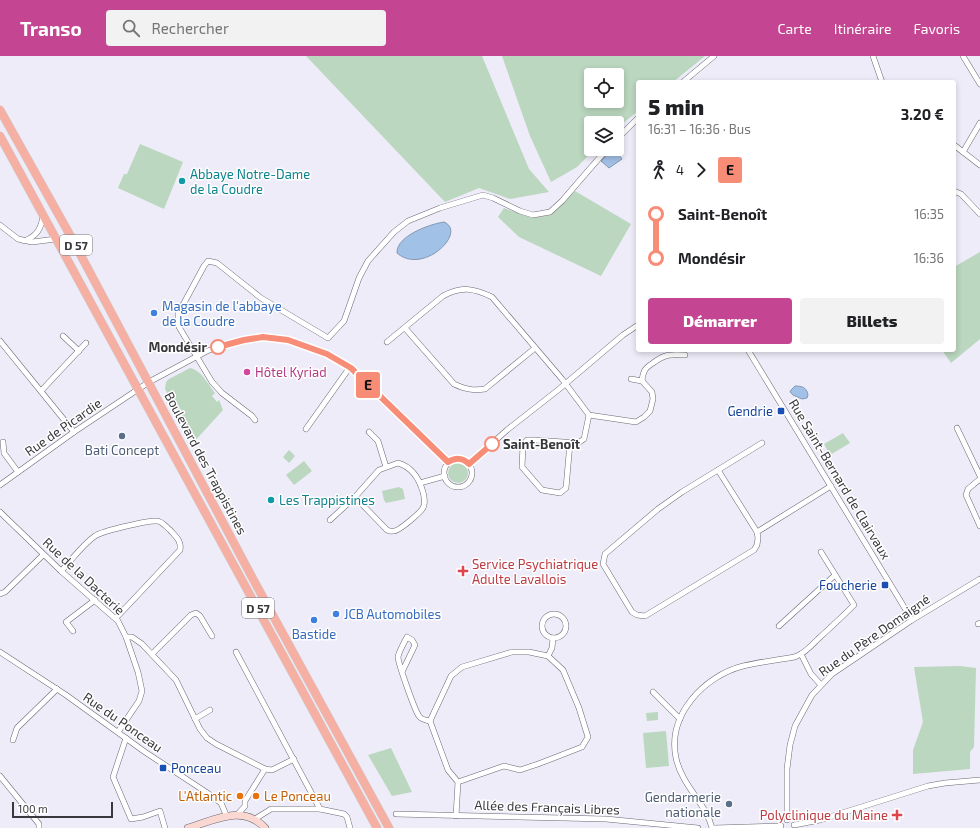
<!DOCTYPE html>
<html lang="fr">
<head>
<meta charset="utf-8">
<style>
  body { margin:0; font-family:"Exo 2",sans-serif; background:#f2f2f2; color:#202124; height:100vh; display:flex; flex-direction:column; font-size:15px; white-space:nowrap }
  * { box-sizing:border-box; margin:0 }
  p { font-size:13px; color:#757577 }
  .icon { flex:none; width:22px; height:22px; fill:none; stroke:currentColor; stroke-width:2; stroke-linecap:round; stroke-linejoin:round }
  .map { position:relative; flex:1; overflow:hidden }
  .drawer { position:absolute; left:636px; top:24px; width:320px; height:272px; display:flex; flex-direction:column; background:#fff; border-radius:4px; box-shadow:0 2px 6px #0003 }
  .drawer>* { flex:none }
  .badge { padding:0 8px; border-radius:3px; font-size:14px; line-height:26px }
  .controls { position:absolute; left:584px; top:12px; display:grid; gap:8px }
  .controls a { display:grid; place-items:center; width:40px; height:40px; border-radius:4px; background:#fff; box-shadow:0 2px 6px #0003; font-size:20px }
  .scale { position:absolute; left:12px; bottom:10px; width:101px; box-sizing:border-box; padding-left:4px; border:2px solid #39383d; border-top:0; font-size:11px; line-height:14px; white-space:nowrap; color:#39383d; -webkit-text-stroke:3px #fff; paint-order:stroke }
  .map>.badge { position:absolute; translate:-50% -50%; box-shadow:0 0 0 2px #fff }
  .legs { display:flex; align-items:center; gap:6px; height:44px; padding:0 12px; font-size:13px }
  .legs p { margin-inline-start:auto }
  .summary { display:flex; align-items:center; justify-content:space-between; height:68px; padding:0 12px }
  h1 { font-size:22px; font-weight:800; line-height:30px }
  .button { display:flex; gap:8px; margin-top:auto; padding:8px 12px }
  .button a { flex:1; height:46px; border-radius:4px; background:#c44591; color:#fff; font-size:16px; font-weight:800; line-height:46px; text-align:center }
  .button a+a { background:#f2f2f2; color:#202124 }
  ul { padding:0 12px; list-style:none }
  li { display:flex; align-items:center; gap:14px; height:44px; font-size:15px }
  li i { display:grid; place-items:center; width:6px; height:100%; margin:0 5px; background:currentColor }
  li i::after { content:''; width:10px; height:10px; margin:-5px; border:3px solid; border-radius:50%; background:#fff }
  li p { margin-inline-start:auto }
  li:first-child i { background:linear-gradient(#0000 50%,currentColor 0) }
  li:last-child i { background:linear-gradient(currentColor 50%,#0000 0) }
  header { display:flex; align-items:center; gap:24px; box-sizing:border-box; height:56px; padding:0 20px; background:#c44591; color:#fff }
  header strong { font-size:19px }
  nav { display:flex; gap:22px; margin-inline-start:auto; font-size:14px }
  .search { width:280px; height:36px; background:#f2f2f2; display:flex; align-items:center; gap:10px; box-sizing:border-box; padding:0 14px; border-radius:4px; color:#757577; font-size:15px }
  .map>svg:first-child { display:block }
</style>
</head>
<body>
<header>
<strong>Transo</strong>
<div class="search"><svg class="icon" aria-label="search" viewBox="0 0 24 24"><circle cx="10" cy="10" r="6"/><path d="M15 15l6 6"/></svg>Rechercher</div>
<nav><a>Carte</a><a>Itinéraire</a><a>Favoris</a></nav>
</header>
<div class="map">
<svg width="980" height="772" viewBox="0 0 980 772">
  <rect width="100%" height="100%" fill="#eeecf9"/>
  <g fill="#bbd7bf" fill-rule="evenodd">
    <polygon points="306,0 482,0 529,113 549,136 510,143 479,132 445,146"/>
    <path d="M502,0H705L673,26H638V55L617,72V67H591V93H595L577,111L551,126L530,80ZM591,19H617V45H591Z"/>
    <polygon points="140,88 183,106 164,153 118,132 124,118 127,118"/>
    <polygon points="575,135 631,168 601,220 519,181 498,161 504,152 532,162 551,159"/>
    <polygon points="980,196 980,283 951,307 942,294 954,294 954,211"/>
    <path d="M190,312C201,314 208,328 215,337L212,340L217,346L219,344L223,354L193,387L165,333L166,326L169,323Z"/>
    <polygon points="843,377 850,387 830,399 824,388"/>
    <polygon points="289,394 295,400 289,407 283,401"/>
    <polygon points="304,405 312,415 294,429 286,419"/>
    <circle cx="458" cy="417" r="10"/>
    <polygon points="399,431 403,433 405,443 386,447 384,444 382,435"/>
    <polygon points="960,610 976,612 974,691 970,696 970,713 913,718 913,694 923,666 914,611"/>
    <polygon points="658,656 658,664 647,665 646,657"/>
    <polygon points="666,675 669,710 646,712 643,677"/>
    <polygon points="391,692 412,736 392,740 368,699"/>
  </g>
  <g fill="#a2c1e7" stroke="#8298b4">
    <polygon points="613,93 614,93 622,103 609,112 601,105"/>
    <path d="M444,166C468,176 423,220 397,197C396,180 430,168 444,166Z"/>
    <path d="M795,330C801,330 807,331 808,339L807,342L802,343L793,339L790,336L791,334Z"/>
  </g>
  <g fill="none" stroke-linecap="round" stroke-linejoin="round">
    <defs>
      <g id="street">
        <polyline points="873,0 882,26"/>
        <polyline points="963,0 980,28"/>
        <polyline points="683,26 714,0"/>
        <polyline points="617,83 638,62"/>
        <polyline points="954,89 980,109"/>
        <polyline points="963,96 980,67"/>
        <polyline points="954,135 961,138 980,158"/>
        <polyline points="0,169 18,183 32,186 56,183"/>
        <path d="M24,185C37,180 41,173 43,160"/>
        <path d="M405,272L454,328C465,333 473,335 485,333L535,292"/>
        <polyline points="63,280 79,295"/>
        <polyline points="0,285 74,376"/>
        <path d="M387,286L443,240C462,230 473,232 492,241L562,323L589,359L636,366L644,361L650,355L653,343L652,336L642,325"/>
        <polyline points="748,294 912,564"/>
        <path d="M631,323L642,325C643,315 645,312 653,307C665,298 671,298 685,299"/>
        <polyline points="41,335 86,287"/>
        <polyline points="255,364 252,360 222,337 212,326 179,271 178,264 178,258 204,210 208,205 217,207 261,242 328,282 344,265 359,222 368,205 394,176 408,165 440,152 483,139 493,142 520,155 533,159 550,156 562,145 607,93"/>
        <polyline points="957,372 980,420"/>
        <polyline points="306,373 350,311"/>
        <polyline points="369,376 378,385 386,411"/>
        <polyline points="3,386 4,397 18,416"/>
        <polyline points="570,387 566,432 560,437 542,434 522,411 523,389 527,384 534,384 578,387 584,383 589,359"/>
        <polyline points="762,387 682,436 658,453 605,498 603,508 632,556 637,559 645,560 754,494 757,489 758,482 757,476 831,430"/>
        <circle cx="458" cy="417" r="14"/>
        <path d="M398,407C412,411 419,422 423,436C424,441 426,447 423,452C420,457 399,475 394,475C391,476 389,475 387,474L355,441L379,414Z"/>
        <polyline points="469,408 507,374 558,334 623,279 638,269"/>
        <polyline points="718,414 757,476"/>
        <polyline points="980,423 968,433 966,439 980,470"/>
        <polyline points="420,427 445,420"/>
        <polyline points="0,429 74,376 149,326 207,295 227,288 263,281 288,283 327,298 351,312 448,406"/>
        <polyline points="0,456 61,515 118,565 126,581 138,616 142,635 139,645 118,676"/>
        <polyline points="330,464 355,441"/>
        <path d="M61,515C72,504 82,489 95,480C102,475 149,464 157,465C162,465 166,471 170,474C175,480 182,485 180,494L116,562"/>
        <polyline points="0,538 5,536 43,499"/>
        <circle cx="554" cy="570" r="12"/>
        <polyline points="978,568 980,567"/>
        <polyline points="779,570 835,519"/>
        <polyline points="73,575 66,566 95,544"/>
        <polyline points="126,581 132,581 142,588 176,624 200,673 207,682 216,688 265,713 272,714 294,703"/>
        <polyline points="0,596 66,639 145,696 206,736 221,747 227,761"/>
        <polyline points="236,596 320,753"/>
        <polyline points="152,598 191,559 196,557 200,560 212,580"/>
        <polyline points="801,598 811,618 821,629"/>
        <polyline points="548,600 552,592 553,582"/>
        <path d="M402,616L415,589L412,584L407,581C404,587 399,595 398,601C398,607 415,655 419,660C421,664 426,664 430,665"/>
        <polyline points="653,636 680,663"/>
        <polyline points="195,663 210,654"/>
        <polyline points="126,682 113,721 131,763 143,761 160,755 165,772"/>
        <polyline points="13,684 17,672 57,633"/>
        <polyline points="0,720 39,768 39,772"/>
        <polyline points="396,758 606,763 698,772"/>
        <polyline points="237,759 245,750 245,745 265,713"/>
        <polyline points="456,760 458,726 448,714 430,665 451,620 462,611 512,596 529,596 548,600 563,614 579,652 588,681 582,691 538,708 520,714 504,710 458,726"/>
        <polyline points="255,763 271,753 320,753 344,758 347,761 350,772"/>
        <polyline points="787,764 787,713 790,689 795,670 812,639 832,618 912,564 980,523"/>
        <polyline points="794,769 820,764 928,730 945,727 980,724"/>
        <path d="M712,772C706,747 682,730 676,702C667,659 704,620 743,610C756,607 769,605 782,603C787,602 793,602 797,600C805,597 812,589 818,583C830,572 842,561 854,549L821,496"/>
        <polyline points="714,772 781,770"/>
      </g>
      <path id="secondary" d="M188,772C215,764 243,748 265,772"/>
      <g id="primary">
        <polyline points="0,54 70,179 253,523 389,772"/>
        <polyline points="0,80 377,772"/>
      </g>
    </defs>
    <use href="#street" stroke="#6a6873" stroke-width="6"/>
    <use href="#secondary" stroke="#6a6873" stroke-width="8"/>
    <use href="#primary" stroke="#cfcfd0" stroke-width="9"/>
    <use href="#street" stroke="#fff" stroke-width="5"/>
    <use href="#secondary" stroke="#fad7d1" stroke-width="7"/>
    <use href="#primary" stroke="#f5afa3" stroke-width="8"/>
  </g>
  <g fill="none" stroke-linecap="round" stroke-linejoin="round">
    <defs>
      <path id="line-1" d="M218,291L244,284L263,281L288,284L327,298L351,312L448,406C456,401 463,402 469,408L492,388"/>
    </defs>
    <use href="#line-1" stroke="#fff" stroke-width="9"/>
    <use href="#line-1" stroke="#f78c77" stroke-width="6"/>
  </g>
  <g fill="#0f9aa8" stroke="#fff" stroke-width="1.5">
    <circle cx="182" cy="125" r="4"/>
    <circle cx="271" cy="444" r="4"/>
  </g>
  <g fill="#3f7fe0" stroke="#fff" stroke-width="1.5">
    <circle cx="154" cy="257" r="4"/>
    <circle cx="336" cy="558" r="4"/>
    <circle cx="314" cy="564" r="4"/>
  </g>
  <g fill="#fff" stroke="#f78c77" stroke-width="2">
    <circle cx="218" cy="291" r="7"/>
    <circle cx="492" cy="388" r="7"/>
  </g>
  <circle fill="#d1479c" stroke="#fff" stroke-width="1.5" cx="247" cy="316" r="4"/>
  <g fill="#1a4fb4" stroke="#fff" stroke-width="1.5">
    <rect x="777" y="351" width="8" height="8" rx="2"/>
    <rect x="881" y="525" width="8" height="8" rx="2"/>
    <rect x="159" y="708" width="8" height="8" rx="2"/>
  </g>
  <g fill="#5c6f8a" stroke="#fff" stroke-width="1.5">
    <circle cx="122" cy="380" r="4"/>
    <circle cx="729" cy="748" r="4"/>
  </g>
  <g fill="#e0444e" stroke="#fff" stroke-width="1.5">
    <path d="M461 509h4v4h4v4h-4v4h-4v-4h-4v-4h4z"/>
    <path d="M895 753h4v4h4v4h-4v4h-4v-4h-4v-4h4z"/>
  </g>
  <g fill="#e8710a" stroke="#fff" stroke-width="1.5">
    <circle cx="240" cy="740" r="4"/>
    <circle cx="256" cy="740" r="4"/>
  </g>
  <g text-anchor="middle" dominant-baseline="central" stroke-width="3" stroke-linejoin="round" paint-order="stroke">
    <g fill="#fff" stroke="#747477" stroke-width="1">
      <rect x="60" y="179" width="32" height="20" rx="3"/>
      <rect x="242" y="542" width="32" height="20" rx="3"/>
    </g>
    <g font-size="12" font-weight="bold" fill="#39383d">
      <text x="76" y="189">D 57</text>
      <text x="258" y="552">D 57</text>
    </g>
    <g font-size="13" fill="#0d838f" stroke="#fff" text-anchor="start">
      <text x="190" y="118">Abbaye Notre-Dame<tspan x="190" dy="15">de la Coudre</tspan></text>
      <text x="279" y="444">Les Trappistines</text>
    </g>
    <g font-size="13" fill="#366cbe" stroke="#fff" text-anchor="start">
      <text x="162" y="250">Magasin de l'abbaye<tspan x="162" dy="15">de la Coudre</tspan></text>
      <text x="344" y="558">JCB Automobiles</text>
      <text x="314" y="578" text-anchor="middle">Bastide</text>
    </g>
    <g font-size="13" font-weight="bold" fill="#39383d" stroke="#fff" text-anchor="end">
      <text x="207" y="291">Mondésir</text>
      <text x="503" y="388" text-anchor="start">Saint-Benoît</text>
    </g>
    <g font-size="13" fill="#b23c85" stroke="#fff" text-anchor="start">
      <text x="255" y="316">Hôtel Kyriad</text>
    </g>
    <g font-size="13" fill="#164399" stroke="#fff" text-anchor="end">
      <text x="773" y="355">Gendrie</text>
      <text x="877" y="529">Foucherie</text>
      <text x="171" y="712" text-anchor="start">Ponceau</text>
    </g>
    <g font-size="13" fill="#39383d" stroke="#fff">
      <text transform="translate(63 371) rotate(-35)">Rue de Picardie</text>
      <text transform="translate(206 407) rotate(62)">Boulevard des Trappistines</text>
      <text transform="translate(840 423) rotate(59)">Rue Saint-Bernard de Clairvaux</text>
      <text transform="translate(84 520) rotate(43)">Rue de la Dacterie</text>
      <text transform="translate(874 579) rotate(-35)">Rue du Père Domaigné</text>
      <text transform="translate(123 666) rotate(35)">Rue du Ponceau</text>
      <text transform="translate(547 751) rotate(2)">Allée des Français Libres</text>
    </g>
    <g font-size="13" fill="#4e5e75" stroke="#fff">
      <text x="122" y="394">Bati Concept</text>
      <text x="721" y="741" text-anchor="end">Gendarmerie<tspan x="721" dy="15">nationale</tspan></text>
    </g>
    <g font-size="13" fill="#be3a42" stroke="#fff" text-anchor="start">
      <text x="472" y="508">Service Psychiatrique<tspan x="472" dy="15">Adulte Lavallois</tspan></text>
      <text x="888" y="759" text-anchor="end">Polyclinique du Maine</text>
    </g>
    <g font-size="13" fill="#c56008" stroke="#fff" text-anchor="end">
      <text x="232" y="740">L'Atlantic</text>
      <text x="264" y="740" text-anchor="start">Le Ponceau</text>
    </g>
  </g>
</svg>
<div class="controls">
<a><svg class="icon" aria-label="locate" viewBox="0 0 24 24"><circle cx="12" cy="12" r="6"/><path d="M12 2v4M12 18v4M2 12h4M18 12h4"/></svg></a>
<a><svg class="icon" aria-label="layers" viewBox="0 0 24 24"><path d="M12 4l9 5-9 5-9-5zM3 14l9 5 9-5"/></svg></a>
</div>
<div class="scale">100 m</div>
<b class="badge" style="left:368px;top:329px;background:#f78c77;color:#111">E</b>
<section class="drawer">
<div class="summary"><div><h1>5 min</h1><p>16:31 – 16:36 · Bus</p></div><b>3.20 €</b></div>
<div class="legs"><svg class="icon" aria-label="walk" viewBox="0 0 24 24"><circle cx="13" cy="4" r="2"/><path d="M13 8l-2 6 4 7M11 14l-3 7M7 12l3-4h3l4 4"/></svg>4<svg class="icon" aria-label="forward" viewBox="0 0 24 24"><path d="M9 5l7 7-7 7"/></svg><b class="badge" style="background:#f78c77;color:#111">E</b></div>
<ul>
<li><i style="color:#f78c77"></i><b>Saint-Benoît</b><p>16:35</p></li>
<li><i style="color:#f78c77"></i><b>Mondésir</b><p>16:36</p></li>
</ul>
<div class="button"><a>Démarrer</a><a>Billets</a></div>
</section>
</div>
</body>
</html>
